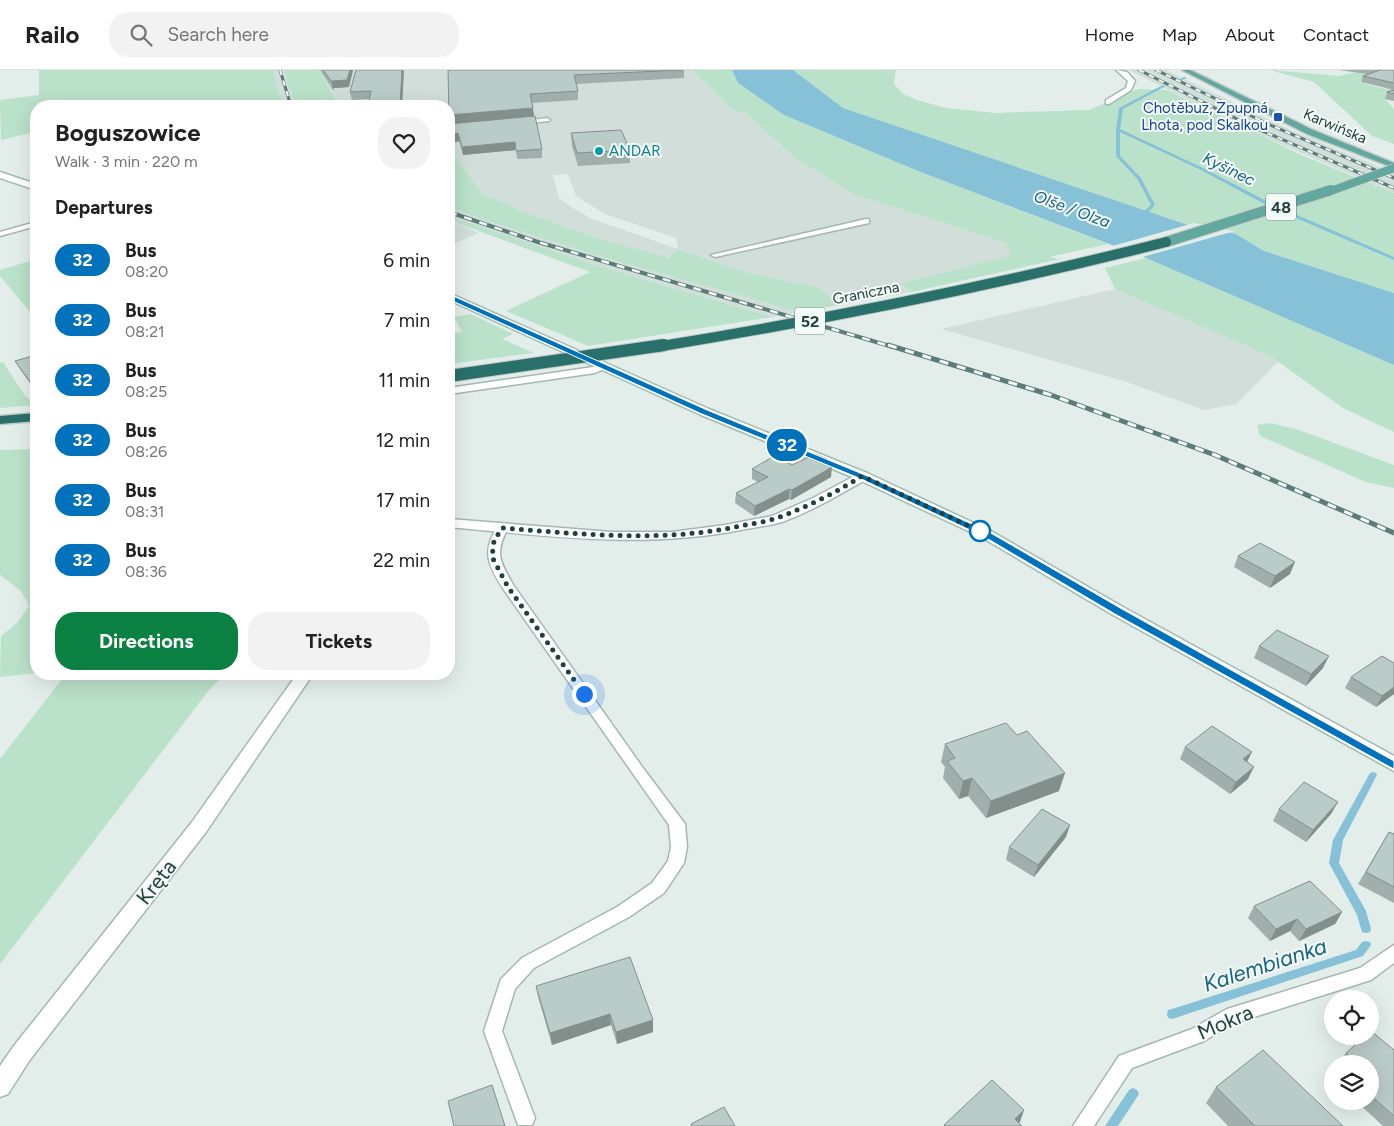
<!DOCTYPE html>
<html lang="en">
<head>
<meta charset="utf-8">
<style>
  body { margin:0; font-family:Figtree,sans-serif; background:#f2f2f2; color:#222; height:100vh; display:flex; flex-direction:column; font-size:19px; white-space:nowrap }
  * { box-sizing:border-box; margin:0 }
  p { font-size:16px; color:#767676 }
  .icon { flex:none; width:28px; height:28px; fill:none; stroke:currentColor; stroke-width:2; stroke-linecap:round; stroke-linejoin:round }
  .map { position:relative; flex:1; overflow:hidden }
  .sheet { position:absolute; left:30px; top:30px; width:425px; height:580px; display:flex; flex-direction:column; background:#fff; border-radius:20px; box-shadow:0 5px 20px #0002 }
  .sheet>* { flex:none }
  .badge { padding:0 10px; border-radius:16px; font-size:18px; line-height:32px }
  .tools { position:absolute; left:1324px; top:920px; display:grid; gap:10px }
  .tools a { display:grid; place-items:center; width:55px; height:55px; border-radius:50%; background:#fff; box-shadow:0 5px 20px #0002; font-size:25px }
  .you { position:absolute; width:25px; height:25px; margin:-12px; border:4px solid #fff; border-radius:50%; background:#1a73e8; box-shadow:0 0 0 8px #1a73e833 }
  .map>.badge { position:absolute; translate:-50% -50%; box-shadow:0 0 0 2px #fff }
  h2 { padding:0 25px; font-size:19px; line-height:45px }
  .round { display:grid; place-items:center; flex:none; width:52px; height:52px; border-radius:20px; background:#f2f2f2 }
  .headline { display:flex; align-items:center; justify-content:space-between; height:85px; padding:0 25px }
  h1 { font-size:24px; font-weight:700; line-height:38px }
  .cta { display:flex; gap:10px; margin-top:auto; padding:10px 25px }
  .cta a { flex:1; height:58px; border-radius:20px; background:#0b8043; color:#fff; font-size:20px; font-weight:700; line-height:58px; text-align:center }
  .cta a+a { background:#f2f2f2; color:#222 }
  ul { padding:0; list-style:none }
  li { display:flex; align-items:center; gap:15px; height:60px; padding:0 25px }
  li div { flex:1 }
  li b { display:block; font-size:19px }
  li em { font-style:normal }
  li .badge { min-width:55px; font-weight:700; text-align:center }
  header { display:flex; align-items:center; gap:30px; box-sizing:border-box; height:70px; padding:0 25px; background:#fff; border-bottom:1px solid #e0e0e0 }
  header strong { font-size:24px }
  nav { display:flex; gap:28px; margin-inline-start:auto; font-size:18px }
  .search { width:350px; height:45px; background:#f2f2f2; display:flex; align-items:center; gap:12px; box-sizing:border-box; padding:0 18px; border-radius:20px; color:#767676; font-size:19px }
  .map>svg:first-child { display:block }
</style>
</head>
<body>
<header>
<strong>Railo</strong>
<div class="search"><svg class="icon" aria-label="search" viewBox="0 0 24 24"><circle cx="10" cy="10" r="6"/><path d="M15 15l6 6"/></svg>Search here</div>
<nav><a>Home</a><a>Map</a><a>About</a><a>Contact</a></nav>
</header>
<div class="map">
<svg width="1394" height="1056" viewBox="0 0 1394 1056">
  <rect width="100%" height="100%" fill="#e3eeea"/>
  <g fill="#d1ded9" fill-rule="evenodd">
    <polygon points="273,0 285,0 286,9 297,36 284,36 277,19"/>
    <path d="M319,0H692L733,40L746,43L794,87L853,124L1006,173L1012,185L900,215L911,222L840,235L820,218L745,202L679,179L669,188L597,168L521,141L505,133L483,125L449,75V36H339ZM568,104L576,126L605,144L676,168L678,179L592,149L571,137L559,128L553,105Z"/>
    <polygon points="1129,0 1166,0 1284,57 1394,103 1394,123 1250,61"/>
    <polygon points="449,137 491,152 606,188 799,242 772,247 592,194 449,146"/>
    <polygon points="449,150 479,163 449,176"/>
    <polygon points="1115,219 1270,286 1278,292 1236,334 1204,340 1124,311 941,259"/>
  </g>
  <g fill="#bae1c9">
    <polygon points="39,0 273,0 277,19 284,36 224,36 219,34 211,36 36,36 36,64 33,62 1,70 0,30 39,25"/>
    <polygon points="285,0 319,0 339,36 297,36 286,9"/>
    <polygon points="692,0 732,0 738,13 784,45 918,101 1108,174 1049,187 1060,189 911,222 900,214 1011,185 1006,173 853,124 794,87 746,43 733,40"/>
    <polygon points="793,0 896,0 894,14 903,24 917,30 946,38 996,43 1089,40 1138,19 1167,20 1299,84 1394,123 1394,223 1264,181 1236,164 1188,155 843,38"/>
    <polygon points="1269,0 1339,6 1355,2 1372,6 1359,12 1385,19 1394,17 1394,25 1385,29 1394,39 1394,74 1372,66 1314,12"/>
    <polygon points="454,83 483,125 505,133 521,141 597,168 669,188 678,179 745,202 820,218 840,235 799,242 606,188 491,152 449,137 449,84"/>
    <polygon points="449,146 592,194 772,247 588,276 506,241 590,202 449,150"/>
    <polygon points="1146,188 1394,295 1394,362 1343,338 1270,286 1115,219 1105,198"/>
    <polygon points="36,189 36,249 0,206 0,200"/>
    <polygon points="471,244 513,264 502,269 534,283 449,294 449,264 462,262 454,247"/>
    <polygon points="3,292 25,326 32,331 36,330 36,335 0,338 0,293"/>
    <polygon points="1270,353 1299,360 1394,395 1394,418 1366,412 1260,366 1257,355"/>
    <polygon points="36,379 36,603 0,607 1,566 17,553 29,536 21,521 0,505 0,380"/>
    <polygon points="66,604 225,604 209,620 0,894 0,689"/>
  </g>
  <polygon fill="#86c1d8" points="732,0 793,0 843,38 1188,155 1236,164 1264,181 1394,223 1394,295 1146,188 918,101 784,45 738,13"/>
  <polygon fill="#e3eeea" points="1194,153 1235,161 1139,188 1109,177"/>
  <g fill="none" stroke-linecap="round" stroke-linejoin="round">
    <g fill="#86c1d8" fill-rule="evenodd">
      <polygon points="1184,7 1187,8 1180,11 1180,9"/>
      <polygon points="1163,15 1166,16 1123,39 1120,59 1203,98 1274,135 1394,187 1394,190 1270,137 1201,100 1120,62 1120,86 1141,108 1155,135 1142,149 1138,149 1138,147 1151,135 1138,110 1116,86 1116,60 1119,38"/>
      <polygon points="1373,702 1376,703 1377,705 1343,770 1339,793 1366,841 1371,859 1370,862 1366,863 1362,862 1357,845 1329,793 1333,770 1370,703"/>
      <polygon points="1366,871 1370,872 1371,875 1363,886 1172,949 1168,948 1167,944 1168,940 1172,939 1356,880 1362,872"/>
      <polygon points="1133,1018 1137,1020 1139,1024 1118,1056 1105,1056 1129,1020"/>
    </g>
    <defs>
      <g id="lane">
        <polygon points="547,48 550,50 549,51 520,54 517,52"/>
        <polygon points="866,149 869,149 869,153 715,187 711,185"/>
        <polygon points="36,152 36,156 0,166 0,162"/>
        <polygon points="603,294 608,297 595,303 449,324 449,318 593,297"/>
        <path d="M502,455L508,458C494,484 500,492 514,516L643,698L685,754L687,777L684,793L664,823L629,847L534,898L515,919L502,961L535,1048L532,1055H518L484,961L501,909L522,888L617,837L652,813L668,791L671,777L669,755L504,520C488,495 481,482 498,456Z"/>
        <polygon points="1394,875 1394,893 1371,910 1232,954 1204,971 1132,998 1094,1056 1073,1056 1119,986 1192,959 1227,939 1360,898"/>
      </g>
      <g id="street">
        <polygon points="1116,0 1127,2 1135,11 1131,20 1109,34 1106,34 1106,30 1126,18 1128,11"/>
        <path d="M862,402L867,403L869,406L867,409C839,425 812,441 782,452C769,456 754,457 741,460C644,479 546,466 449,457V449L612,462H672L725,455L772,446L813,428Z"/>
        <polygon points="297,604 313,604 206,762 29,991 8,1024 0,1027 0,996 13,977 192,752"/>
      </g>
      <g id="secondary">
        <polygon points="0,102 36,114 36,120 0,108"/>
        <polygon points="449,223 709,339 867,403 991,461 1123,537 1394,686 1394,701 1113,545 981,467 857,409 701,345 449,230"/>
      </g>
      <polygon id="primary" points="1182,0 1190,0 1313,60 1394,93 1394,98 1307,64"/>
      <polygon id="highway" points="36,343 36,351 0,354 0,346"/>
    </defs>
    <use href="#lane" stroke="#a5b7b2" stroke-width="3"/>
    <use href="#street" stroke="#a5b7b2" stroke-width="3"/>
    <use href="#secondary" stroke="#a0bbb4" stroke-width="3"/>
    <use href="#primary" stroke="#c1cac8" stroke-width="3"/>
    <use href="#highway" stroke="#c1cac8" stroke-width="3"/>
    <use href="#lane" fill="#fff" fill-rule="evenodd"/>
    <use href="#street" fill="#fff" fill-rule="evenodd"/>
    <use href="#secondary" fill="#fff" fill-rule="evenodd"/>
    <use href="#primary" fill="#63a79e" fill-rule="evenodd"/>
    <use href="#highway" fill="#2a706a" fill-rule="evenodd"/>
    <defs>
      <g id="rail-far2">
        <polyline points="280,0 291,36"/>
        <polyline points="1139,0 1251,56 1394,118"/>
        <polyline points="1156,0 1268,54 1394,108"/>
      </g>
      <polyline id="rail-far1" points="449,142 538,172 893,277"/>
      <polyline id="rail" points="888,275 1051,325 1215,385 1394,463"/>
    </defs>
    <use href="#rail-far2" stroke="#5b7c77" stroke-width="3"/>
    <use href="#rail-far1" stroke="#5b7c77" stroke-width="4"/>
    <use href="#rail" stroke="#5b7c77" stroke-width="5"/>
    <use href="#rail-far2" stroke="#f4faf7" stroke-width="2" stroke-dasharray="5.5" stroke-linecap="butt"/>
    <use href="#rail-far1" stroke="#f4faf7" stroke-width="2.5" stroke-dasharray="8" stroke-linecap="butt"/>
    <use href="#rail" stroke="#f4faf7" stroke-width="3" stroke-dasharray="9" stroke-linecap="butt"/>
    <defs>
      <polyline id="primary-bridge-far1" points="1328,122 1394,98"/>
      <polyline id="primary-bridge" points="1166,172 1331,120"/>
      <path id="highway-bridge-far1" d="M656,277C828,249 997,215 1166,172"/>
      <polyline id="highway-bridge" points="449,306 664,275"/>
    </defs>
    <use href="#primary-bridge-far1" stroke="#c1cac8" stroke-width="9" stroke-linecap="butt"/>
    <use href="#primary-bridge" stroke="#c1cac8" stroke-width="12" stroke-linecap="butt"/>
    <use href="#highway-bridge-far1" stroke="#c1cac8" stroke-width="12" stroke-linecap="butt"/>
    <use href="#highway-bridge" stroke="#c1cac8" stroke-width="14" stroke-linecap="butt"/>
    <use href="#primary-bridge-far1" stroke="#63a79e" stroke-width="8"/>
    <use href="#primary-bridge" stroke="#63a79e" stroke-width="10"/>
    <use href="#highway-bridge-far1" stroke="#2a706a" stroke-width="10"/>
    <use href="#highway-bridge" stroke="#2a706a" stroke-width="12"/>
  </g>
  <g fill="#a0afab">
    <polygon points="320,0 353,0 349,17 334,18 333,20"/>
    <polygon points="356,0 403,0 402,36 368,36 370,29 352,30 350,22"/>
    <polygon points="448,0 684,0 684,8 576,14 578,21 578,30 532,33 534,46 542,79 542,88 517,89 516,80 463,85 459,71 450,74 449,67 449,54 450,54"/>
    <polygon points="1339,0 1394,0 1394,31 1385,29 1387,22 1394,20 1361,12 1363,6 1367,4"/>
    <polygon points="571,63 630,80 630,93 578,96 572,76"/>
    <polygon points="36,286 36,322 18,296 15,291"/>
    <polygon points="792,395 831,407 791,430 789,429 754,446 735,433 736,423 758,412 752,409 752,399"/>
    <polygon points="1238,486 1290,504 1270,518 1234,497"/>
    <polygon points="1259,576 1323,598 1306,616 1254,588"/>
    <polygon points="1351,607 1394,624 1376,637 1345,618"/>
    <polygon points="945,674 1059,721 986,748 968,726 959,729 943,708 945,697 941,692"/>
    <polygon points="1185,677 1248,709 1230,724 1180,689"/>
    <polygon points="1279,739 1331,744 1306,772 1273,751"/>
    <polygon points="1389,762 1394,764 1394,833 1358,814"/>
    <polygon points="1066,767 1034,807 1006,790 1009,777"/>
    <polygon points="1254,836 1342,842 1335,854 1299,871 1290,861 1270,871 1248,848"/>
    <polygon points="536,916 653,962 617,974 611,955 552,975 538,927"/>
    <polygon points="1394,980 1394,1056 1383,1056 1356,1031 1370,1031 1370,994 1338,994 1346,983"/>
    <polygon points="1216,1017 1343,1056 1228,1056 1206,1033"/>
  </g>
  <g fill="#828f8b">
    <polygon points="350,0 353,0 349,17 334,18 333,20 332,12 332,11"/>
    <polygon points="402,0 403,0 404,1 402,36 400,36"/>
    <polygon points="533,38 534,47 450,54 449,45"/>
    <polygon points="458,63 459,71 450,74 449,65"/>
    <polygon points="515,72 516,80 463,85 462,77"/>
    <polygon points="832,397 831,407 791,430 792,420"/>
    <polygon points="789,419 789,429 754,446 755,436"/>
    <polygon points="1295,492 1290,504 1270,518 1275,506"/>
    <polygon points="1329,586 1323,598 1306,616 1311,604"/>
    <polygon points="1394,617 1394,624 1376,637 1382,626"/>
    <polygon points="1252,682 1246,694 1243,689"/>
    <polygon points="1254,697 1248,709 1230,724 1236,712"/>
    <polygon points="1065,703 1059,721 986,748 991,731"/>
    <polygon points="972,708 968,726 959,729 963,711"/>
    <polygon points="1338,732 1331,744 1306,772 1313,760"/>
    <polygon points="1070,755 1066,767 1034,807 1038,795"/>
    <polygon points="1342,842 1335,854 1299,871 1306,859"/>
    <polygon points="1297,849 1290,861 1270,871 1276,859"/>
    <polygon points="610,944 611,955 552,975 550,963"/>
    <polygon points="653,950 653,962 617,974 616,962"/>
    <polygon points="1024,1040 1020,1052 1015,1056 1015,1049"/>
  </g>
  <g fill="#baccc7" stroke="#828f8b">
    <polygon points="323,0 350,0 347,10 332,11 332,12"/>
    <polygon points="356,0 402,0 400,36 368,36 371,21 350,22"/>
    <polygon points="448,0 682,0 574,5 578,21 530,24 533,38 449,45"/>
    <polygon points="1379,0 1394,0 1394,13 1363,6 1380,0"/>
    <polygon points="1394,20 1394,24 1387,22"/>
    <polygon points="535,46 542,79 516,81 515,72 462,77 458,63 449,65 449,54"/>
    <polygon points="621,60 630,80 577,83 571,63"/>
    <polygon points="36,285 36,320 15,291"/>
    <polygon points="815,384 827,389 832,397 792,420 789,419 755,436 736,423 768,407 752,399 774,386 792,395"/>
    <polygon points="1260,473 1295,492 1275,506 1238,486"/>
    <polygon points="1277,560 1329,586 1311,604 1259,576"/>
    <polygon points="1382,586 1394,593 1394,617 1382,626 1351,607"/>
    <polygon points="1006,653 1017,665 1027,661 1065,703 991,731 972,708 963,711 947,691 955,688 945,674"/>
    <polygon points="1212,656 1252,682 1243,689 1254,697 1236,712 1185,677"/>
    <polygon points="1304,712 1338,732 1313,760 1279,739"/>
    <polygon points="1042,739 1070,755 1038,795 1009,777"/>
    <polygon points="1389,762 1394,764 1394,817 1366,802"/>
    <polygon points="1310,811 1342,842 1306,859 1297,849 1276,859 1254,836"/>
    <polygon points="630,887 653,950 616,962 610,944 550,963 536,916"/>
    <polygon points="1371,961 1394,980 1394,1046 1370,1025 1370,994 1358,994 1346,983 1365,966 1370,966 1370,962"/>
    <polygon points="1263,980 1343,1056 1255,1056 1216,1017"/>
    <polygon points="992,1010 1024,1040 1015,1049 1022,1056 945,1056 944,1055"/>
    <polygon points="492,1015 505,1056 454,1056 448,1031"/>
    <polygon points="724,1037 735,1056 692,1056 691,1054"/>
  </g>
  <polygon fill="#0072bc" stroke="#fff" points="446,225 451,225 707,340 865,405 989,462 1122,539 1394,691 1394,699 1390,697 1115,544 983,466 859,408 702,344 446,228"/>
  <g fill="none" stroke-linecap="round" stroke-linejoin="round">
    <path stroke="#21413c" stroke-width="5" stroke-dasharray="0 9" d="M584,624L508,517L492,487L494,471L502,458C582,464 661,473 740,456C752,454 765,452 777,448C807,437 835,423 862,406L986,464L980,461"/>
  </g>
  <rect fill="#1a4fb4" stroke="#f4faf7" stroke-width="2" x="1273" y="42" width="10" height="10" rx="2.5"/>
  <circle fill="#0f9aa8" stroke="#f4faf7" stroke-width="2" cx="599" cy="81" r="5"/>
  <circle fill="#fff" stroke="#0072bc" stroke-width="2.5" cx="980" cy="461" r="10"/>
  <g text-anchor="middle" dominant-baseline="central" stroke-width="4" stroke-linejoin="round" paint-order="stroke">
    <g font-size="15" fill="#164399" stroke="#f4faf7" text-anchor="end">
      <text x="1268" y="38">Chotěbuz, Zpupná<tspan x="1268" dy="17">Lhota, pod Skalkou</tspan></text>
    </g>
    <g font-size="15" fill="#21413c" stroke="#f4faf7">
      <text transform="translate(1335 56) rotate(23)">Karwińska</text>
      <text transform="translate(866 223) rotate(-11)">Graniczna</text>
    </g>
    <g font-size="15" fill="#0d838f" stroke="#f4faf7" text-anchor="start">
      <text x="609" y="81">ANDAR</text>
    </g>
    <g font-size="16" font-style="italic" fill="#156483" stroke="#f4faf7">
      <text transform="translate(1229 99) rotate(26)">Kyšinec</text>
      <text transform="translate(1072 139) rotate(20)">Olše / Olza</text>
    </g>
    <g fill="#f4faf7" stroke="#607874" stroke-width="1">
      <rect x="1266" y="123.5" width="30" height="27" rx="4"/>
      <rect x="795" y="237.5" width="30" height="27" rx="4"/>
    </g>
    <g font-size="16" font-weight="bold" fill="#21413c">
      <text x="1281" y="137">48</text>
      <text x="810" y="251">52</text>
    </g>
    <g font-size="21" fill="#21413c" stroke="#f4faf7">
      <text transform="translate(156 812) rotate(-52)">Kręta</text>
      <text transform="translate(1225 952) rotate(-23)">Mokra</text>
    </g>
    <g font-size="22" font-style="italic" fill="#156483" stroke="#f4faf7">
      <text transform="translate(1265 895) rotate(-18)">Kalembianka</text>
    </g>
  </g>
</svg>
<div class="tools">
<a><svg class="icon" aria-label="locate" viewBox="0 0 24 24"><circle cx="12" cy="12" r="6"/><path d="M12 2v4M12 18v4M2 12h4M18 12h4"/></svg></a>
<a><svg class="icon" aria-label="layers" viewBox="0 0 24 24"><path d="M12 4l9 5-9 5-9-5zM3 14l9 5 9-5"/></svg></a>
</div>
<div class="you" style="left:584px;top:624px"></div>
<b class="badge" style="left:787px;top:375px;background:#0072bc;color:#fff">32</b>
<section class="sheet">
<div class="headline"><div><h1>Boguszowice</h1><p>Walk · 3 min · 220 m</p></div><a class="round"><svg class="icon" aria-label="heart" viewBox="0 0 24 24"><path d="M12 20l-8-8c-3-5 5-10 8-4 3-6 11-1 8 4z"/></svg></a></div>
<h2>Departures</h2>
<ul>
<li><span class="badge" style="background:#0072bc;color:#fff">32</span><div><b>Bus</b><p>08:20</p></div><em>6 min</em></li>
<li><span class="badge" style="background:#0072bc;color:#fff">32</span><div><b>Bus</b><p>08:21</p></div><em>7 min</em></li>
<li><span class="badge" style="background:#0072bc;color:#fff">32</span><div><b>Bus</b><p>08:25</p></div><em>11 min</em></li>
<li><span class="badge" style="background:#0072bc;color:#fff">32</span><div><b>Bus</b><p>08:26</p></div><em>12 min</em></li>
<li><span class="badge" style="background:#0072bc;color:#fff">32</span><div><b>Bus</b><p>08:31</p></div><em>17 min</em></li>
<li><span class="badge" style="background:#0072bc;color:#fff">32</span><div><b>Bus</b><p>08:36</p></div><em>22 min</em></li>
</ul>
<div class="cta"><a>Directions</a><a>Tickets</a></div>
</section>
</div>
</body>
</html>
